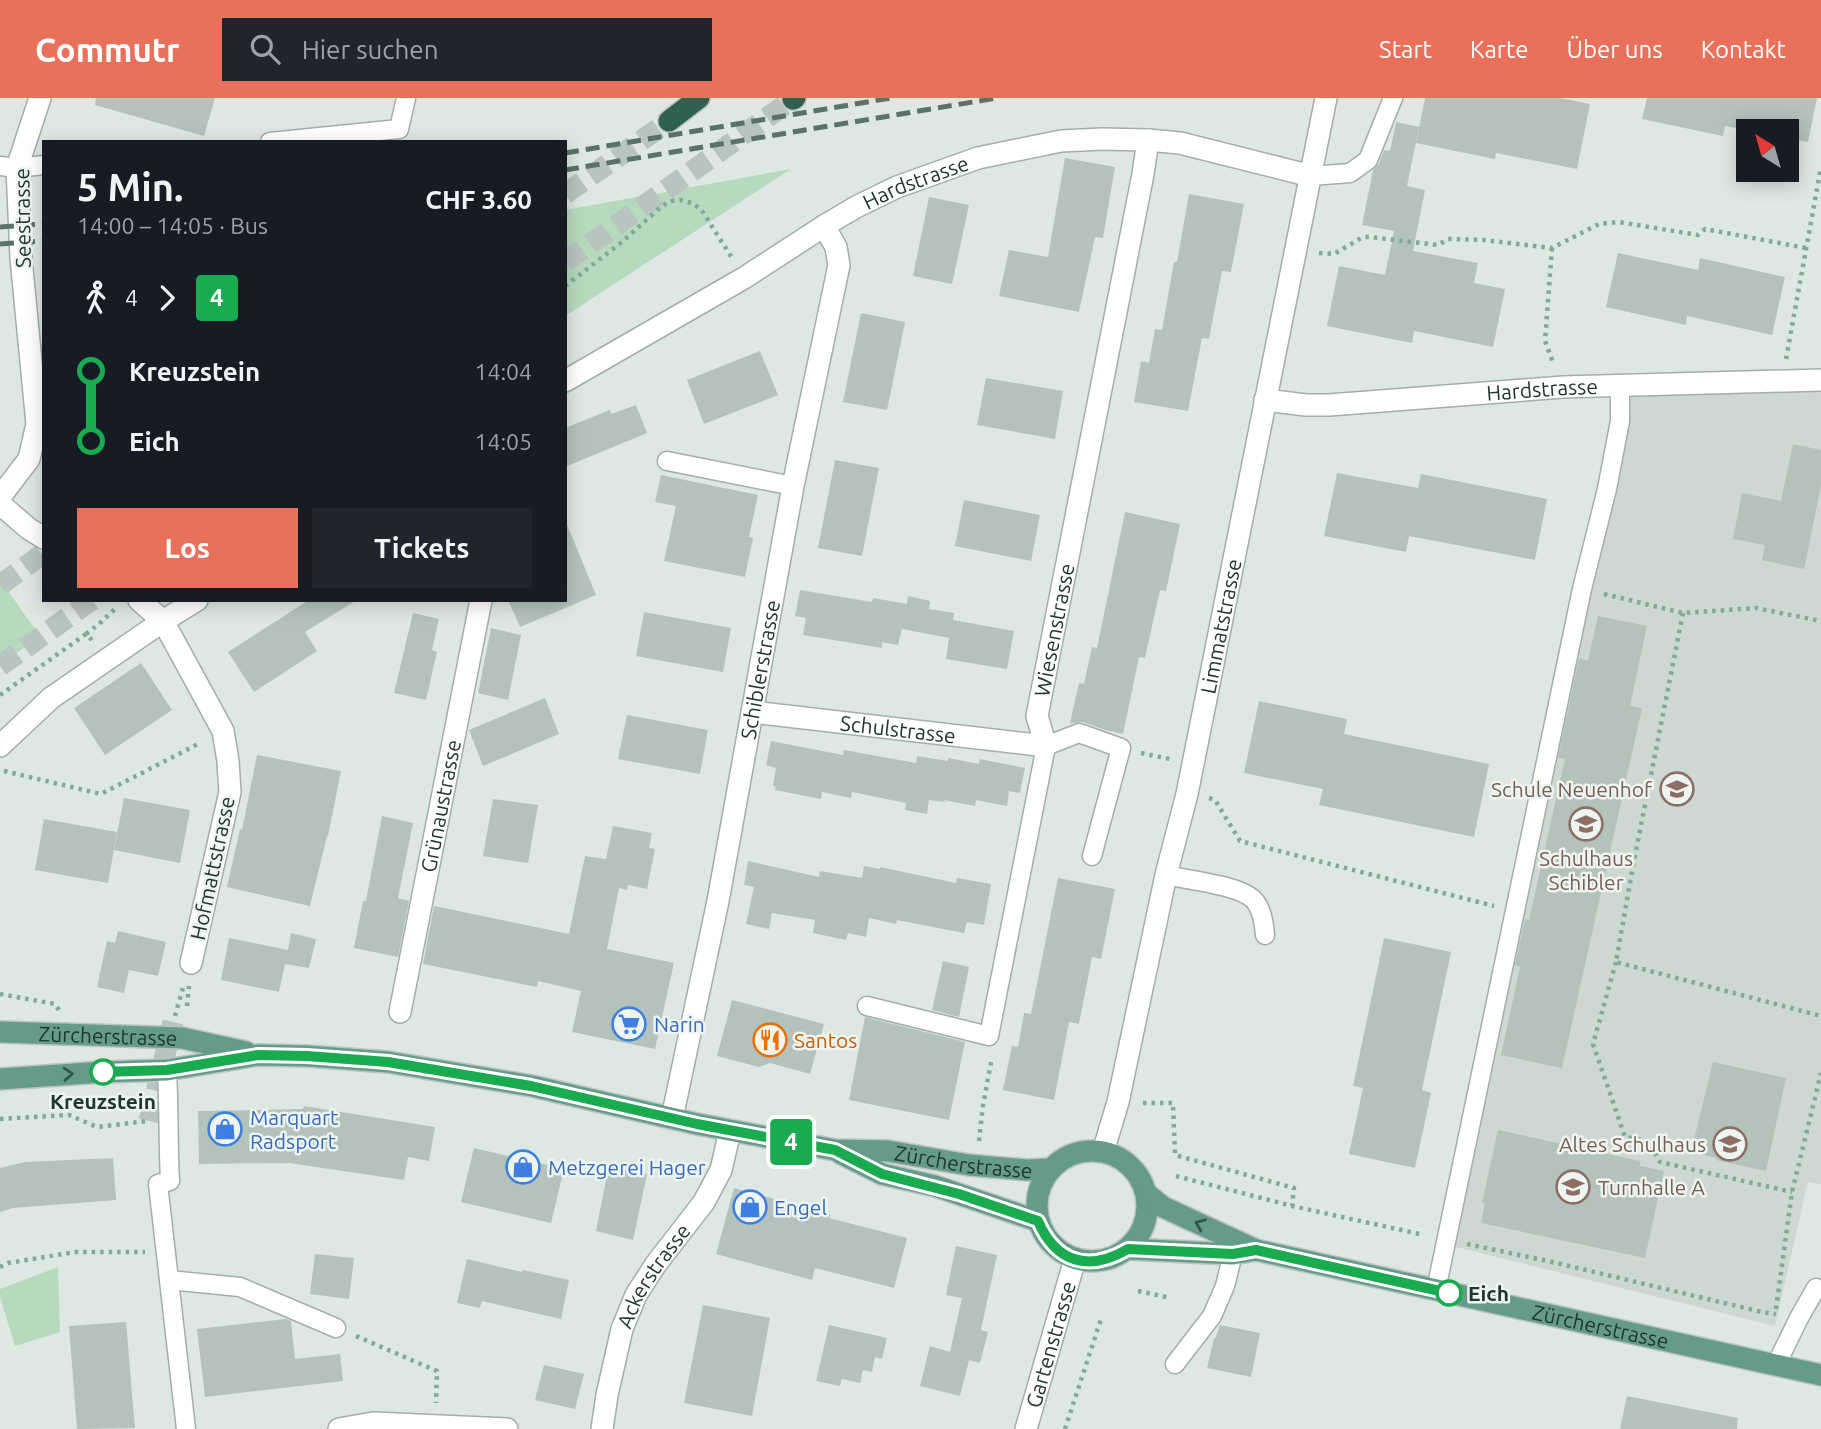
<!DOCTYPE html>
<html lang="de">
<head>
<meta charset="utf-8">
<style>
  body { margin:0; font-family:Ubuntu,sans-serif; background:#20242c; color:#f1f3f6; height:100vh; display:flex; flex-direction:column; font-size:26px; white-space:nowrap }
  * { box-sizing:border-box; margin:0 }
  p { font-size:23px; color:#9ea1a6 }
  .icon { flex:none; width:38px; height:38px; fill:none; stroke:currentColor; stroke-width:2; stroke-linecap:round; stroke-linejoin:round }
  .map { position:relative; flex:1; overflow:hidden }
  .panel { position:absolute; left:42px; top:42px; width:525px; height:462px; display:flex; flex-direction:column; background:#171b24; border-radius:0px; box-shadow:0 4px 18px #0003 }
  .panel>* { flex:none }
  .badge { padding:0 14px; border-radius:5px; font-size:24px; line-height:46px }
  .needle { width:46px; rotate:323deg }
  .fabs { position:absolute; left:1736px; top:21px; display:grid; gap:14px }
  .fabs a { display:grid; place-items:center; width:63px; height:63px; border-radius:0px; background:#171b24; box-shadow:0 4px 18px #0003; font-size:35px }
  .map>.badge { position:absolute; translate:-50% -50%; box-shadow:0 0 0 4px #fff }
  .legs { display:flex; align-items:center; gap:10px; height:77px; padding:0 35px; font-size:23px }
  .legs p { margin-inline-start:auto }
  .head { display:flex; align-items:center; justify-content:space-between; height:119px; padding:0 35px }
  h1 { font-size:38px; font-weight:600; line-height:52px }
  .primary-button { display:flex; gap:14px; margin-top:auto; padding:14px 35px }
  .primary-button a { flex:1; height:80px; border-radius:0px; background:#e9705b; color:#fff; font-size:28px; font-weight:600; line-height:80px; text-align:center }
  .primary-button a+a { background:#20242c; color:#f1f3f6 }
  ul { padding:0 35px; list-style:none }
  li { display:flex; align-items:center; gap:24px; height:70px; font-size:26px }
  li i { display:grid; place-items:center; width:10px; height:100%; margin:0 9px; background:currentColor }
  li i::after { content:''; width:18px; height:18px; margin:-9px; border:5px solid; border-radius:50%; background:#171b24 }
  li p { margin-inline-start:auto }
  li:first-child i { background:linear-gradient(#0000 50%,currentColor 0) }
  li:last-child i { background:linear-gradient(currentColor 50%,#0000 0) }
  header { display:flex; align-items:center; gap:42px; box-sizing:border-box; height:98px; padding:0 35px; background:#e9705b; color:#fff }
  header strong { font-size:33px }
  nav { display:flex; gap:38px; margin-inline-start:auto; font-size:24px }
  .search { width:490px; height:63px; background:#20242c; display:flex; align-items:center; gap:18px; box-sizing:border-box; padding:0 24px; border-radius:0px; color:#9ea1a6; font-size:26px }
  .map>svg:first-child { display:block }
</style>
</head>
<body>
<header>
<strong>Commutr</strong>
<div class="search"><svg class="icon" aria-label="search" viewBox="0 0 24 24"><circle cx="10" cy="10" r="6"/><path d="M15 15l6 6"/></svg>Hier suchen</div>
<nav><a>Start</a><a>Karte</a><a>Über uns</a><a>Kontakt</a></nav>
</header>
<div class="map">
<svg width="1821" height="1331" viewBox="0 0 1821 1331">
  <rect width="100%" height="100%" fill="#dee8e3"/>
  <polygon fill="#ccd8d1" points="1821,294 1821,1086 1808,1084 1775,1228 1436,1144 1616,298"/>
  <g fill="#b7d9bd">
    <polygon points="791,71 565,218 565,112"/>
    <polygon points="0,482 40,538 0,567"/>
    <polygon points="58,1169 60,1234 15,1248 0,1199 0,1191"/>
  </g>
  <g fill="#b3c3bb">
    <polygon points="96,0 215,0 204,38 95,7"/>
    <polygon points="1425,0 1560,0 1590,6 1577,71 1496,55 1495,61 1416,45"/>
    <polygon points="1647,0 1817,0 1808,44 1787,40 1787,33 1753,33 1725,28 1723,38 1642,21"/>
    <polygon points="1396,24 1419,29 1407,88 1425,92 1413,153 1478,165 1474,185 1505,191 1493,249 1414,233 1412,245 1327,228 1339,168 1385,177 1394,133 1362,127 1373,72 1379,66 1384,52 1390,53"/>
    <polygon points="1065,60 1115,69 1103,140 1095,139 1079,214 999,198 1009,152 1048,159"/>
    <polygon points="1189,96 1244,106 1231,174 1222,173 1209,241 1202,240 1188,313 1134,304 1141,263 1149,265 1155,231 1162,232 1174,164 1177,164"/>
    <polygon points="929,99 969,107 952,186 913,178"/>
    <polygon points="1618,155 1698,172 1700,160 1785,179 1772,237 1687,218 1686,227 1606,209"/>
    <polygon points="861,215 905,224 887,312 843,304"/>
    <polygon points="760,253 778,297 704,326 687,282"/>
    <polygon points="986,280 1063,293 1055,341 977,327"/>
    <polygon points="636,307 647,335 565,369 565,330 610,312 611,316"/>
    <polygon points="1793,346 1821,352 1821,387 1804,471 1762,462 1765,447 1733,441 1742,395 1781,403"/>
    <polygon points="835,362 879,370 862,458 818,450"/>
    <polygon points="1337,375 1418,390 1421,376 1547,401 1535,462 1409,438 1406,454 1324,438"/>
    <polygon points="661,377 758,397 749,439 753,440 745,479 664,463 676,408 655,404"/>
    <polygon points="964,402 1040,417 1031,463 955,448"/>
    <polygon points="1125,414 1180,426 1166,493 1160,492 1145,560 1139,559 1123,636 1105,632 1083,624 1070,625 1079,585 1084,586 1092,549 1097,550"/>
    <polygon points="566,424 596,497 520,529 508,502 565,502"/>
    <polygon points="800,492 872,504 873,500 907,506 908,498 930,503 929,511 954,515 953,522 1014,533 1007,571 946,561 949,540 902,531 898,547 882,544 882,550 803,537 806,520 795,518"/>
    <polygon points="309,502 357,502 305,534 317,553 254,594 228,554"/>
    <polygon points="644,514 731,530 723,574 636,558"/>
    <polygon points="413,515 439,521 432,552 437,554 426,602 394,595"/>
    <polygon points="1598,518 1647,528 1630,608 1642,610 1562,970 1501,957 1520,869 1515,867 1525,821 1529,822 1565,661 1558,660 1579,560 1588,563"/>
    <polygon points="491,530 521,537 508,602 478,595"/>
    <polygon points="141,565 172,612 105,657 74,610"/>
    <polygon points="545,600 559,636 483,668 469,632"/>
    <polygon points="1259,603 1347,621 1344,636 1489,666 1474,739 1319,707 1323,691 1244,675"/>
    <polygon points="627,617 708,632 700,676 618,661"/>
    <polygon points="771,643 843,657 844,652 916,665 917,658 948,663 948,660 979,666 980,661 1025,670 1020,695 1009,693 1007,708 976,702 975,708 944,702 945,704 929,702 927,716 905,712 906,705 852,694 851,700 822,694 821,701 775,692 776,689 773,688 776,670 766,667"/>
    <polygon points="257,657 341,673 328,738 327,738 310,808 227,789 240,731 242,732"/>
    <polygon points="124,700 190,712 180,765 114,752"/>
    <polygon points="493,701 538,707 528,765 483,758"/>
    <polygon points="382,718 413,725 398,800 409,803 398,859 354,850 363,803 366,803"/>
    <polygon points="44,721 117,734 108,785 35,772"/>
    <polygon points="613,728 652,735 649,750 655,751 647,791 628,787 627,792 619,790 607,851 674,865 655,951 572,934 581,893 538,883 537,889 423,866 434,808 569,836 585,758 606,761"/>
    <polygon points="748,763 819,779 820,773 862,780 864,768 880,771 880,769 956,785 957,780 991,786 984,827 967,824 964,835 897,822 896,826 869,820 866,839 848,835 846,842 813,835 815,822 772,815 769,831 746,826 754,789 744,787"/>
    <polygon points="1058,780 1115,791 1101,861 1092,859 1079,926 1069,924 1054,1002 1003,992 1012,948 1018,949 1024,915 1031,916"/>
    <polygon points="118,833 166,844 158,878 129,872 124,895 97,889 107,843 115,845"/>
    <polygon points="291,835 316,841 309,870 285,866 287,857 279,894 221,882 229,840 288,852"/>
    <polygon points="1384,840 1451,854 1422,992 1431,995 1415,1070 1349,1056 1363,990 1353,988"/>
    <polygon points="943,863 969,869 959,919 932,912"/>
    <polygon points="732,902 824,926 810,976 770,965 759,969 717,958"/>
    <polygon points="865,919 965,944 949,1022 849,1002"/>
    <polygon points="1713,964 1786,980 1766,1073 1716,1062 1717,1060 1691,1054"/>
    <polygon points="304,1008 435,1029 429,1063 408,1059 404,1082 289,1065 199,1066 198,1013 303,1011"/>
    <polygon points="1498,1032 1640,1063 1640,1068 1664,1073 1645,1160 1481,1125 1485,1105 1482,1105"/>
    <polygon points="474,1050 564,1071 551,1125 461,1104"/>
    <polygon points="113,1060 116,1102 13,1110 0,1114 0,1070 25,1064"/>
    <polygon points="609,1067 647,1076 633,1142 596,1133"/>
    <polygon points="734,1090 830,1116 829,1120 907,1140 894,1190 815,1170 812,1182 716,1156"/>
    <polygon points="956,1148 997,1157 981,1232 988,1234 980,1265 969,1262 960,1298 920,1288 930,1248 950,1254 962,1200 946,1197"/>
    <polygon points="315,1156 354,1160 349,1201 310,1196"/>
    <polygon points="467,1161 522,1174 523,1172 569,1182 561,1221 482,1203 480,1210 457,1205"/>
    <polygon points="703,1207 770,1220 752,1318 684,1305"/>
    <polygon points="286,1221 291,1223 295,1261 340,1256 343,1283 205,1299 197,1231"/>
    <polygon points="126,1224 135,1330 77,1331 69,1228"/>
    <polygon points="829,1227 887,1240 882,1261 875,1259 872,1274 863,1272 860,1285 842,1281 840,1288 816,1283"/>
    <polygon points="1220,1227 1260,1235 1251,1279 1207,1270 1214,1240 1215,1241"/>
    <polygon points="544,1267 584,1276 575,1311 535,1302"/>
    <polygon points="1627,1298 1738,1320 1737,1331 1620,1331"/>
  </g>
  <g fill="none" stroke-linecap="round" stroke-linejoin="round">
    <polyline stroke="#b8c5bf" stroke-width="21" stroke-dasharray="21 10" stroke-linecap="butt" points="149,1023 173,924"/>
    <g stroke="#b8c5bf" stroke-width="21" stroke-dasharray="21 10" stroke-linecap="butt">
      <polyline points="565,96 669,23"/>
      <polyline points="565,164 793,1"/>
      <polyline points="0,487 44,455"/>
      <polyline points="0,568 92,502"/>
    </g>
    <defs>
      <g id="service">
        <polyline points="270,44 399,31 406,0"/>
        <polyline points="0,68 17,70 44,67"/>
        <polyline points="1311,78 1350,75 1368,62 1393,0"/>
        <polyline points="667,363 793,388"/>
        <path d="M1166,777C1188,782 1238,787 1253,801C1262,810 1264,825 1265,837"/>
        <polyline points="867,908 989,938 1046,648 1079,635 1121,650 1092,758"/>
        <path d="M167,972C169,1009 168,1045 170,1083L158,1086L186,1331"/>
        <polyline points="169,1182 240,1189 336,1230"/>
        <polyline points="1436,1192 1582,491 1607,391 1620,323 1620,287"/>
        <polyline points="1175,1266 1212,1218 1225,1188 1233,1156"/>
        <polyline points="1776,1267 1799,1220 1816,1190"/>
      </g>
      <g id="minor">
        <path id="s1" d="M565,283L744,180L824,128L856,109L897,89L978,60L1061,43L1102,41L1148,42L1180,45L1311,78"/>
        <path id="s2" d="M1265,302L1306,307H1329L1563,289L1821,282"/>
        <polyline points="0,399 29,361 37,326 21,160 17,70 40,0"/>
        <polyline points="0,406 29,431 44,440"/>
        <polyline points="139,502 163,523 223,633 228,663 230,694 191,865"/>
        <path id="s3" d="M752,614L1046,648L1037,618L1143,76L1148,42"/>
        <polyline points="0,648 51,600 163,523 197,502"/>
        <path id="s4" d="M400,914L481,502"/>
        <path id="s5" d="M672,1020L718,803L793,388L839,167L836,149L824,128"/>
        <path id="s6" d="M1103,1054L1118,1004L1166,777L1187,696L1326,0"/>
        <polyline points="339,1331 373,1325 507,1331"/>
        <path id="s7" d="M602,1331L607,1297L622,1231L636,1197L656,1166L704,1104L721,1072L730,1033"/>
        <path id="s8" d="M1026,1331L1075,1161"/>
      </g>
      <g id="primary">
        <path id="s9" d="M0,934L182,940L246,954"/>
        <path id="s10" d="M0,981L103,974L167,972L258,957L307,958L388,964L532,988L697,1026L835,1052L888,1053L969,1067L1027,1072L1051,1071"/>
        <circle cx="1092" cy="1108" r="55"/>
        <polyline points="840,1055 882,1076 935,1088 1038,1123"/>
        <path id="s11" d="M1147,1096L1163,1109L1256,1152L1821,1277"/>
        <polyline points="1128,1151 1233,1156 1256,1152"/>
      </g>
      <g id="motorway">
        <polyline points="793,1 795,0"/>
        <polyline points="669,23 699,0"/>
      </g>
    </defs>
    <use href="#service" stroke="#a1afa9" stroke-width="21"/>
    <use href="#minor" stroke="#a1afa9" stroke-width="24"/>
    <use href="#primary" stroke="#bcc3c0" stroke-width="24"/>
    <use href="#motorway" stroke="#bcc3c0" stroke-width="24"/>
    <g stroke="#80aa99" stroke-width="4.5" stroke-dasharray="3.5 5" stroke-linecap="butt">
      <polyline points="1552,150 1545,243 1554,267"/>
      <polyline points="1319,155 1334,156 1363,139 1370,139 1438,147 1448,141 1484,142 1552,150 1599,126 1619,124 1698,137 1705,131 1806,150"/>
      <polyline points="565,188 622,144 663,107 672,103 681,102 691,105 701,111 732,160"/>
      <polyline points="1786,261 1821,69"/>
      <polyline points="1604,496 1683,515 1756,510 1821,523"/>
      <polyline points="1683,515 1633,768 1616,864 1821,918"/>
      <polyline points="86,536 99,526 117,509"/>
      <polyline points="0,597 86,536 92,542"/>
      <polyline points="1141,655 1170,661"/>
      <polyline points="4,673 101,696 200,645"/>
      <polyline points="1209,700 1215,702 1240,743 1494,808"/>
      <polyline points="1616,864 1593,946 1625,1039 1649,1043 1660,1064 1792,1094"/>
      <polyline points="0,896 55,906 59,912"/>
      <polyline points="187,908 189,888"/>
      <polyline points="175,918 184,886"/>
      <polyline points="1143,1005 1173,1005 1175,1057 1294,1090 1292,1108"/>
      <polyline points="0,1021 69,1017 97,1029 147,1023"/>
      <polyline points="979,1043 983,1007 992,959"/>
      <polyline points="1176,1078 1292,1108 1424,1137"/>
      <polyline points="1467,1146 1548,1163 1762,1214 1776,1216"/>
      <polyline points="0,1169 8,1165 75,1154 145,1154"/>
      <polyline points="1138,1193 1171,1200"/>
      <polyline points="1776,1211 1792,1094 1821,975"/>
      <polyline points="356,1238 437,1273 436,1305"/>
      <polyline points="1065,1331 1102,1218"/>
    </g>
    <use href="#service" stroke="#fff" stroke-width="18"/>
    <use href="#minor" stroke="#fff" stroke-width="21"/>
    <use href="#primary" stroke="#659c88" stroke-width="21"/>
    <use href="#motorway" stroke="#2e6151" stroke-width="21"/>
    <g stroke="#5a736a" stroke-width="5" stroke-dasharray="14 7" stroke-linecap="butt">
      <polyline points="565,55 891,0"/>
      <polyline points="565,72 997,0"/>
      <polyline points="0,129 44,126"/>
      <polyline points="0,146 44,143"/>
    </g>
  </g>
  <defs><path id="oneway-chevron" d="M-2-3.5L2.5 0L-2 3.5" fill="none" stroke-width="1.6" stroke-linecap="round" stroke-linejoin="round" transform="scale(1.75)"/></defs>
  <g stroke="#355549">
    <use href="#oneway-chevron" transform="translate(68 976) rotate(-4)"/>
    <use href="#oneway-chevron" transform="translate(1200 1126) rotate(-157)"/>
  </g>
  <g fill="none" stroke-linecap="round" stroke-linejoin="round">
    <defs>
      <path id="line-1" d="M103,974L167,972L258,957L307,958L388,964L531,988L697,1026L835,1052L882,1076L959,1096L1038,1123C1056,1165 1089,1174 1128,1151L1233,1156L1256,1152L1449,1195"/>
    </defs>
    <use href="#line-1" stroke="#fff" stroke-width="16"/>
    <use href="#line-1" stroke="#1aaa50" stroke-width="10"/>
  </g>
  <defs>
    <symbol id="school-ring" viewBox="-11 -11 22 22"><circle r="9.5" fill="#eef5f1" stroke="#8d6e63" stroke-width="1.5"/><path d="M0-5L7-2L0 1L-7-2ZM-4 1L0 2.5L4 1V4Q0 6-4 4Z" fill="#8d6e63"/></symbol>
    <symbol id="supermarket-ring" viewBox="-11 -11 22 22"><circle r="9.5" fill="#eef5f1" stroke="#3f7fe0" stroke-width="1.5"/><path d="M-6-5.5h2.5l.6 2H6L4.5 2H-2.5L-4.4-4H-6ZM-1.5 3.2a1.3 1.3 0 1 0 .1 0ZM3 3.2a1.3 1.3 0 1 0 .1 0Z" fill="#3f7fe0"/></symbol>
    <symbol id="restaurant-ring" viewBox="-11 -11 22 22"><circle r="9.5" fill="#eef5f1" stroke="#e8710a" stroke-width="1.5"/><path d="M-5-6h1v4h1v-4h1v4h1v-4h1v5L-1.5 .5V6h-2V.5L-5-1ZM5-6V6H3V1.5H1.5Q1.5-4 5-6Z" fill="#e8710a"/></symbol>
    <symbol id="shop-ring" viewBox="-11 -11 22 22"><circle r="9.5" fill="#eef5f1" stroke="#3f7fe0" stroke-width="1.5"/><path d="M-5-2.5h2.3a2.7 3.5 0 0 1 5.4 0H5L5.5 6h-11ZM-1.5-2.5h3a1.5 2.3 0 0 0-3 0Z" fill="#3f7fe0"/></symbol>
  </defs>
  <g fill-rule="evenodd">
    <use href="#school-ring" x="1658" y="672" width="38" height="38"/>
    <use href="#school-ring" x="1567" y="707" width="38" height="38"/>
    <use href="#supermarket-ring" x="610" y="907" width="38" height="38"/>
    <use href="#restaurant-ring" x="751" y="923" width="38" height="38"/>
    <use href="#shop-ring" x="206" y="1012" width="38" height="38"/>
    <use href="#school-ring" x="1711" y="1027" width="38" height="38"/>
    <use href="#shop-ring" x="504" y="1050" width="38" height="38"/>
    <use href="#school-ring" x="1554" y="1070" width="38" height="38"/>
    <use href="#shop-ring" x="731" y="1090" width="38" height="38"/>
  </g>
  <g fill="#fff" stroke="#1aaa50" stroke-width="3.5">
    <circle cx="103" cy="974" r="12"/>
    <circle cx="1449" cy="1195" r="12"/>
  </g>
  <g text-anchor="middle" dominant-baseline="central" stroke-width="5" stroke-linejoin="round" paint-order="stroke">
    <g font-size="21" fill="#20372e" stroke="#eef5f1">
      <text stroke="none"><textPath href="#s1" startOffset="404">Hardstrasse</textPath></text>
      <text transform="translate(22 120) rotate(-91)">Seestrasse</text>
      <text stroke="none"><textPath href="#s2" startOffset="278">Hardstrasse</textPath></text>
      <text stroke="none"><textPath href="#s6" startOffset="539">Limmatstrasse</textPath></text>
      <text stroke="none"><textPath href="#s3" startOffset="415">Wiesenstrasse</textPath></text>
      <text stroke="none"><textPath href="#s5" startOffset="457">Schiblerstrasse</textPath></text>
      <text stroke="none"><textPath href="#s3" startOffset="147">Schulstrasse</textPath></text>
      <text stroke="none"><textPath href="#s4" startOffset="210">Grünaustrasse</textPath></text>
      <text transform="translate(212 770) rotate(-78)">Hofmattstrasse</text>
      <text stroke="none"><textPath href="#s9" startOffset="108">Zürcherstrasse</textPath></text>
      <text stroke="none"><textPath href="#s10" startOffset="975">Zürcherstrasse</textPath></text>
      <text stroke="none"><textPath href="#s7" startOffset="164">Ackerstrasse</textPath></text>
      <text stroke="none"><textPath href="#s11" startOffset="476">Zürcherstrasse</textPath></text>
      <text stroke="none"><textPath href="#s8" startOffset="88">Gartenstrasse</textPath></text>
    </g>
    <g font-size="21" fill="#785e54" stroke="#eef5f1" text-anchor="end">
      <text x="1652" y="691">Schule Neuenhof</text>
      <text x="1586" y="760" text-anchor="middle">Schulhaus<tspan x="1586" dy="24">Schibler</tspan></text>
      <text x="1706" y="1046">Altes Schulhaus</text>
      <text x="1598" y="1089" text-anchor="start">Turnhalle A</text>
    </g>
    <g font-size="21" fill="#366cbe" stroke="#eef5f1" text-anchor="start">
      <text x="654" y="926">Narin</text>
      <text x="250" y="1019">Marquart<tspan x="250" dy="24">Radsport</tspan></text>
      <text x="548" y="1069">Metzgerei Hager</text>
      <text x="774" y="1109">Engel</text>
    </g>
    <g font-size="21" fill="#c56008" stroke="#eef5f1" text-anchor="start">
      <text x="794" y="942">Santos</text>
    </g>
    <g font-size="21" font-weight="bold" fill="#20372e" stroke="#eef5f1">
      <text x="103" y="1003">Kreuzstein</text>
      <text x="1468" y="1195" text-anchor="start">Eich</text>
    </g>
  </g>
</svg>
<div class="fabs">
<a><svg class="needle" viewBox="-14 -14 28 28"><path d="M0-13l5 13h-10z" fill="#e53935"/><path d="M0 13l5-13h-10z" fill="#9ea1a6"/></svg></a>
</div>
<b class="badge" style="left:791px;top:1044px;background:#1aaa50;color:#fff">4</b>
<section class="panel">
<div class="head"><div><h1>5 Min.</h1><p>14:00 – 14:05 · Bus</p></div><b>CHF 3.60</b></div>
<div class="legs"><svg class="icon" aria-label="walk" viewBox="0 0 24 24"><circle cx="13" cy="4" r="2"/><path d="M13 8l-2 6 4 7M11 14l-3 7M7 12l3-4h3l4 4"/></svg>4<svg class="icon" aria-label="forward" viewBox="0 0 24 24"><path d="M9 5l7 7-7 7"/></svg><b class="badge" style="background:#1aaa50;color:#fff">4</b></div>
<ul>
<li><i style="color:#1aaa50"></i><b>Kreuzstein</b><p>14:04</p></li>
<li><i style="color:#1aaa50"></i><b>Eich</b><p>14:05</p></li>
</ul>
<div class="primary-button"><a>Los</a><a>Tickets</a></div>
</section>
</div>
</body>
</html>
